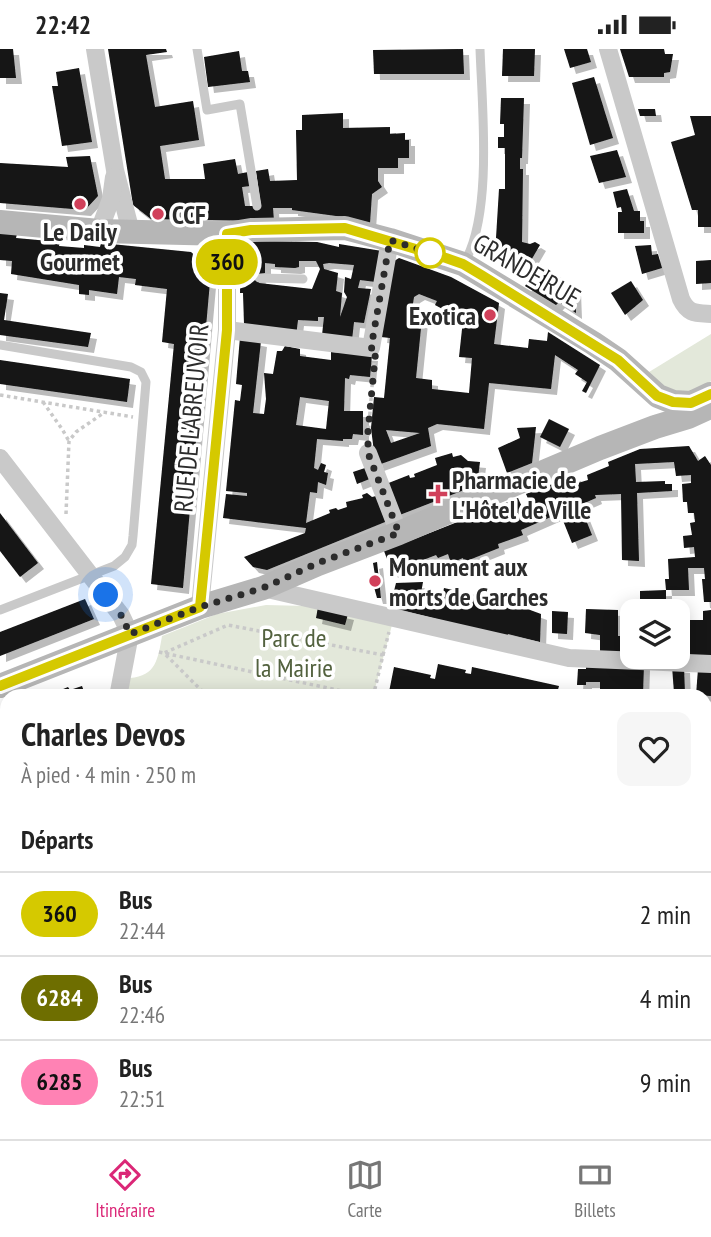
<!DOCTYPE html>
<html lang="fr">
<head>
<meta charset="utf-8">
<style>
  body { margin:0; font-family:"PT Sans Narrow",sans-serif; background:#f6f6f6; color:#222; height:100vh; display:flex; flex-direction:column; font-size:26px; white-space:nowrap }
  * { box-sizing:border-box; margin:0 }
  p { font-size:23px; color:#767676 }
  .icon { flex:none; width:38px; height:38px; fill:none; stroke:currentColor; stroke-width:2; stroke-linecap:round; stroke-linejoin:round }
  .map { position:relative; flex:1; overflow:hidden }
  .drawer { position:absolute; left:0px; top:640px; width:712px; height:450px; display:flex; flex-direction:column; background:#fff; border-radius:21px 21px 0 0; box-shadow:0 4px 18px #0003 }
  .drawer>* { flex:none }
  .badge { padding:0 14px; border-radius:23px; font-size:24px; line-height:46px }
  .fabs { position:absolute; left:620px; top:550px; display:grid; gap:14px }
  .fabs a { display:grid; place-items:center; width:70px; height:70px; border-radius:14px; background:#fff; box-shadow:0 4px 18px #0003; font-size:35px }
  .you { position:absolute; width:35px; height:35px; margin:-18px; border:5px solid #fff; border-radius:50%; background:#1a73e8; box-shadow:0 0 0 10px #1a73e833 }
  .map>.badge { position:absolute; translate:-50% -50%; box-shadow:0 0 0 4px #fff }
  h2 { padding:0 21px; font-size:26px; line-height:63px }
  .round { display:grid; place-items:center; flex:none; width:74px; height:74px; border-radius:14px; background:#f6f6f6 }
  .head { display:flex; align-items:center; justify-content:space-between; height:119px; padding:0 21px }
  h1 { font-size:33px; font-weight:700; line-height:52px }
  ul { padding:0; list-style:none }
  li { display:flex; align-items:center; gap:21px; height:84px; padding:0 21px; border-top:2px solid #e0e0e0 }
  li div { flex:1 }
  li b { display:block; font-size:26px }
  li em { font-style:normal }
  li .badge { min-width:77px; font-weight:700; text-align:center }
  .status { display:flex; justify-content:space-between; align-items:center; height:49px; padding:0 35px; background:#fff; direction:ltr }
  .status svg { height:19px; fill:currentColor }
  .dock { display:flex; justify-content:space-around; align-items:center; height:98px; border-top:2px solid #e0e0e0; background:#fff; font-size:19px; color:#767676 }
  .dock a { display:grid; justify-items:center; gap:4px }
  .dock .selected { color:#db2777 }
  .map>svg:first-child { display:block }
</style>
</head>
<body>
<div class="status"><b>22:42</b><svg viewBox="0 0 49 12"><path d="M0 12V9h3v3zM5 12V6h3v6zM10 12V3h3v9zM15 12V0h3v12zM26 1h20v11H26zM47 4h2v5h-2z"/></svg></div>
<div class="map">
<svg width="711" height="1090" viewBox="0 0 711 1090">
  <defs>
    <filter id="shadow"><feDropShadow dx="6" dy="6" stdDeviation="0" flood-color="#0004"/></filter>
  </defs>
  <rect width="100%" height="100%" fill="#fff"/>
  <g fill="#e3e8da">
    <path d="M711,285V332C702,345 677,349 664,340C658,336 653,328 649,323Z"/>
    <path d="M266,556L306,557L392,576L373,647L127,648L130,629C156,627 158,610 162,587L217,565Z"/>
  </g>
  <g fill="#131313" fill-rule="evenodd" filter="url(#shadow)">
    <polygon points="0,0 13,0 16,29 0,29"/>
    <polygon points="108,0 166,0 167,3 146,6 155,58 193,52 199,91 160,97 165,130 205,130 203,115 235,110 238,125 248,123 250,137 242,138 245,157 261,157 256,122 268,120 270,132 297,131 296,81 302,81 302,66 343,64 343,79 390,78 390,85 405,84 405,91 409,91 409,109 398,109 398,119 378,119 378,132 382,138 372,145 370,174 351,169 292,161 292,159 273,159 274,172 151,170 133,156"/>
    <polygon points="463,0 464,25 374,25 373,1"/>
    <polygon points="503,0 535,0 534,27 502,27"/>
    <polygon points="564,0 587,0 591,13 570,19"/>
    <polygon points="620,0 664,0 665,5 673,5 670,23 664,24 664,28 629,28"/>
    <polygon points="239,2 242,22 248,22 250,33 208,38 204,8"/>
    <polygon points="79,19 92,93 62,97 52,37 58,37 56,23"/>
    <polygon points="594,28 613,89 590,96 572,34"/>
    <polygon points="501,49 524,49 522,109 520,109 520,120 523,120 522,193 530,195 535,193 540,196 523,225 491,205 491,199 496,189 499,140 505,140 505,99 498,99 498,88 504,88 504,75 500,75"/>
    <polygon points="638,60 655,60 656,67 640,67"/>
    <polygon points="690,67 711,67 711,178 698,178 698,161 692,161 671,93 695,86"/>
    <polygon points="617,101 626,128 599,134 590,107"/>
    <polygon points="90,107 98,147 85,161 0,154 0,114 68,118 66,108"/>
    <polygon points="627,140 634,162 640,162 640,172 644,172 644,184 618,184 618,163 622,163 621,158 617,159 613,143"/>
    <polygon points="0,183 17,185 16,189 60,193 59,197 84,199 84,196 100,198 101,194 191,203 211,221 183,539 151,535 174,295 162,293 167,240 135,236 136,230 119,228 117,245 89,241 89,246 79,245 79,236 11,225 12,212 0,211"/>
    <path d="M245,192L317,193L339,198V195L382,202L376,233L360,231L358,239L371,240L364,274L354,273L352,291L322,286L324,268H318V272L298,271L296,287L244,275L243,244H240L241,194ZM299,212H316L320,220L312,240L259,234L260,225L265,224V214L275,215V218L295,219L299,218ZM329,214L354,216L351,230L345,228L344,243L347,248L340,268L342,244L336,242L338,224L324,220L323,215Z"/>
    <polygon points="651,196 652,206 658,205 662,219 642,225 635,197"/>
    <path d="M399,209L451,228L499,254L494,295L528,299L529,290L547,292L548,283L600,316L586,344L582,342L587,333L575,325L578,321L555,306L551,340L489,334L484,380L437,375L428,379L431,397L378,416L374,403L371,379L374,348L384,349L390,289L381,288L391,214ZM419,245L437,252L435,256L463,271L459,308L472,309L469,344L432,340V331L416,329L422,269L411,267L414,248ZM386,381L420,384L391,394Z"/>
    <polygon points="711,211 711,234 696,235 696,212"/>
    <polygon points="540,215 575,238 576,264 559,253 556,256 525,237"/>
    <polygon points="631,232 643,251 625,266 611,244"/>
    <polygon points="0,244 8,245 4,271 91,284 88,298 0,286"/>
    <path d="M240,288L261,292L253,364L264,365L266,350L264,324L273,325L277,302H282L285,297L300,300V307L331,311V303L372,306L370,328L350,326L349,330L345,329L344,362H363V386L353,385L352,390H343V392L317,390L314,419L318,421L321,414L326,416L324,423L328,424L326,436L318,433L317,444L310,443L306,474L330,464L329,461L336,459L338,461L347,458L346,453L363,449L362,446L367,444L372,448L380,446L388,467L385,473L267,521L253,518L244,508L305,484L306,479L223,469L226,445L247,447V444L226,442L235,351L240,352L242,336L236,335ZM300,348L329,352L326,380L296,376Z"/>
    <polygon points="0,311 130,330 127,353 0,335"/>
    <polygon points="549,370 569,380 560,398 540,388"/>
    <polygon points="536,378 532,414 507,424 498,399 520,389 517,379"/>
    <polygon points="689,397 698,412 705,407 711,416 711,553 704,553 702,530 705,530 704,519 688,519 689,541 666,541 665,530 669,530 668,510 695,508 694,498 684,499 683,487 692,486 690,474 695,473 694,464 688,464 687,453 683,453 682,435 691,434 691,426 676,427 674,413 635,415 636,433 665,432 665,435 672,435 672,442 637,444 639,512 622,511 621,445 595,446 596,449 580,456 592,486 572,494 560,464 521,481 523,486 498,495 499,499 464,513 463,509 451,514 448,505 438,509 436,506 392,523 384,502 518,449 522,458 530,454 526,445 575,426 578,434 588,431 587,426 609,417 608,413 640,400"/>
    <polygon points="452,404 453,408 461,406 468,412 480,413 477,436 397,467 386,435 409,426 410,429 415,428 414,425 437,416 435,409"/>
    <polygon points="368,418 372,429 357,435 353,423"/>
    <polygon points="0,464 38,514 20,528 0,502"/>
    <polygon points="377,513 381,549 377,549 371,527 375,526 373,514"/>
    <polygon points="423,533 421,544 442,549 444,539 514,555 541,565 540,593 508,585 507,588 390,558 396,534"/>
    <polygon points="666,541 666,562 640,562 640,542"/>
    <polygon points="85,550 94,570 0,607 0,583"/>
    <polygon points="318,558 348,565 345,576 316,569"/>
    <polygon points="586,560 618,561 618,587 627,587 628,572 632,572 632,606 600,604 600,586 585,584"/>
    <polygon points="711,561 711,609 677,607 677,571 703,571 703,562"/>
    <polygon points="552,562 568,563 567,585 552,584"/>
    <polygon points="586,614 644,615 643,645 674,643 674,648 586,647 586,642 600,642 600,633 586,633 586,636 577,636 578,620 586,620"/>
    <polygon points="438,615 466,621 465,624 471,625 472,618 559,637 556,648 521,648 500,642 499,648 388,648 394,618 431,626 430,629 435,630"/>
    <polygon points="672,617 684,618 685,645 674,644"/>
    <polygon points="698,620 711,621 711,647 696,646"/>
    <polygon points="82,637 86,648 57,648 56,643 68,638 70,641"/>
    <polygon points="7,678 7,719 0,702 0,681"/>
    <polygon points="711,970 711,999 705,1001 705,972"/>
    <polygon points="0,975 7,976 7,1003 0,1002"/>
    <polygon points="70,1083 101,1083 102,1087 115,1083 117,1090 71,1090"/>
    <polygon points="533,1083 565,1083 567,1090 531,1090 529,1086"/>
    <polygon points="620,1083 672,1083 674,1090 619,1090 617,1084"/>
  </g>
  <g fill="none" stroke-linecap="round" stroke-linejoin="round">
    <g stroke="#c9c9c9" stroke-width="3.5" stroke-dasharray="3.5 3.5" stroke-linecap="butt">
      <polyline points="0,346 133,368"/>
      <polyline points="43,353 62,380 69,392"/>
      <polyline points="368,387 374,314"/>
      <polyline points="66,465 69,392 76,383 105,363"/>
      <polyline points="159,603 370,648"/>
      <polyline points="383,606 389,583"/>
      <polyline points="208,648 164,604 228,576 383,606 373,648"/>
    </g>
    <g stroke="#c9c9c9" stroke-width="9">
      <polyline points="197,0 207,61 240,55 257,157"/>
      <path d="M464,214C493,166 482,57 480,0"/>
      <polyline points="259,229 303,230"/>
      <polyline points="0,296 131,318 141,323 146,333 133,487 132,496 125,508 114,517 0,561"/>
    </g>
    <g stroke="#c9c9c9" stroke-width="18">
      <polyline points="95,0 115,121 131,183"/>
      <path d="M608,0L681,250C688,265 695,264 711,265"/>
      <polyline points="99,182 111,150 114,128"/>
      <polyline points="227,281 371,299 390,191"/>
      <polyline points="368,404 399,484"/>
      <polyline points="0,409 121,566 130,585 118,648"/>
      <polyline points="263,539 569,609 711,615"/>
      <polyline points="200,558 227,281 227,185"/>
      <polyline points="705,767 711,773"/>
      <polyline points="0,862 7,860"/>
      <polyline points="705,913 711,912"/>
      <polyline points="0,1060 7,1058"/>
      <polyline points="60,1083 61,1090"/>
      <polyline points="489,1083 493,1090"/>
    </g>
    <g stroke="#b6b6b6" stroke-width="24">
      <polyline points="0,173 99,182 227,185 251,181 345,179 390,191 463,215 593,294 618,311 658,347 673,353 691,354 710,345"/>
      <polyline points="0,637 200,558 263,539 318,515 399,484 600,399 655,378 688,368 708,359 711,355"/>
    </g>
  </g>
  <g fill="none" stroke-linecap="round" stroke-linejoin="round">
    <defs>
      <polyline id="line" points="0,637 200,558 227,281 227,185 251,181 345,179 446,209 463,215 483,227 618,311 657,347 673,353 691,354 711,345"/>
    </defs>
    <use href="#line" stroke="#fff" stroke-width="16"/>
    <use href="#line" stroke="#d5c900" stroke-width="10"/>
    <polyline stroke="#2c2c2c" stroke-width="7" stroke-dasharray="0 12.6" points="106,546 121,566 130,585 200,558 263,539 318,514 399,484 368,404 368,382 376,299 371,299 390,191 430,204"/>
  </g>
  <g fill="#d1405a" stroke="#fff" stroke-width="2.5">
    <circle cx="80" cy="155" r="7"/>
    <circle cx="158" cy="165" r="7"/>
    <circle cx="490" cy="266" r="7"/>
    <path d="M434.5 434.5h7v7h7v7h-7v7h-7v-7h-7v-7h7z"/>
    <circle cx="375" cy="532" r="7"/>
  </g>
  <circle fill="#fff" stroke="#d5c900" stroke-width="3.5" cx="430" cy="204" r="14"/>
  <g text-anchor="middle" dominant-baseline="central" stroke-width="7" stroke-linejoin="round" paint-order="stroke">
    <g font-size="26" font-weight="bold" fill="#2c2c2c" stroke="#fff" text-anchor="start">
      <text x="172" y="165">CCF</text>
      <text x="80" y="182" text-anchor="middle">Le Daily<tspan x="80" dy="30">Gourmet</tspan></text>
      <text x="476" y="266" text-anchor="end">Exotica</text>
      <text x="452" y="430">Pharmacie de<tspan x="452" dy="30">L'Hôtel de Ville</tspan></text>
      <text x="389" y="517">Monument aux<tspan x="389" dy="30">morts de Garches</tspan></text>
    </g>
    <g font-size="26" fill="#2c2c2c" stroke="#fff">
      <text transform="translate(527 221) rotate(30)">GRANDE RUE</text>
      <text transform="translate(191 369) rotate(-85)">RUE DE L'ABREUVOIR</text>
    </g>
    <g font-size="26" fill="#53623f" stroke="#fff">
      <text x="294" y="588">Parc de<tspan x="294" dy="30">la Mairie</tspan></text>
    </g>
  </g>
</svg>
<div class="fabs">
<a><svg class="icon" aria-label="layers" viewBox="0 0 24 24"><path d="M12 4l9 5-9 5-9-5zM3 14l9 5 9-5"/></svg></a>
</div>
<div class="you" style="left:106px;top:546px"></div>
<b class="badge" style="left:227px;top:213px;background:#d5c900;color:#111">360</b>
<section class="drawer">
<div class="head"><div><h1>Charles Devos</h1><p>À pied · 4 min · 250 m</p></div><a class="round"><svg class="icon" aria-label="heart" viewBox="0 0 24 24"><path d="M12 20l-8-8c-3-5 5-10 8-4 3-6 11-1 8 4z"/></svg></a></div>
<h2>Départs</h2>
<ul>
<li><span class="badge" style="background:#d5c900;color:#111">360</span><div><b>Bus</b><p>22:44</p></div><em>2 min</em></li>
<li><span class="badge" style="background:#6e6e00;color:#fff">6284</span><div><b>Bus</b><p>22:46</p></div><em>4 min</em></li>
<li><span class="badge" style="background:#ff82b4;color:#111">6285</span><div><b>Bus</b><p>22:51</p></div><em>9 min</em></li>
</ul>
</section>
</div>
<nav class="dock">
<a class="selected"><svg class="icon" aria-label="directions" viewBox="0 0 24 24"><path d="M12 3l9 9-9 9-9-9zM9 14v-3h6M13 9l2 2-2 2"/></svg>Itinéraire</a>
<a><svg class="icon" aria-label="map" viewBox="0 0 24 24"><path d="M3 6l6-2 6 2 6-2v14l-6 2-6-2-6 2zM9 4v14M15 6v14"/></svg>Carte</a>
<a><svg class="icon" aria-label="tickets" viewBox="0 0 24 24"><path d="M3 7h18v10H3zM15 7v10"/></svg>Billets</a>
</nav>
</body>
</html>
